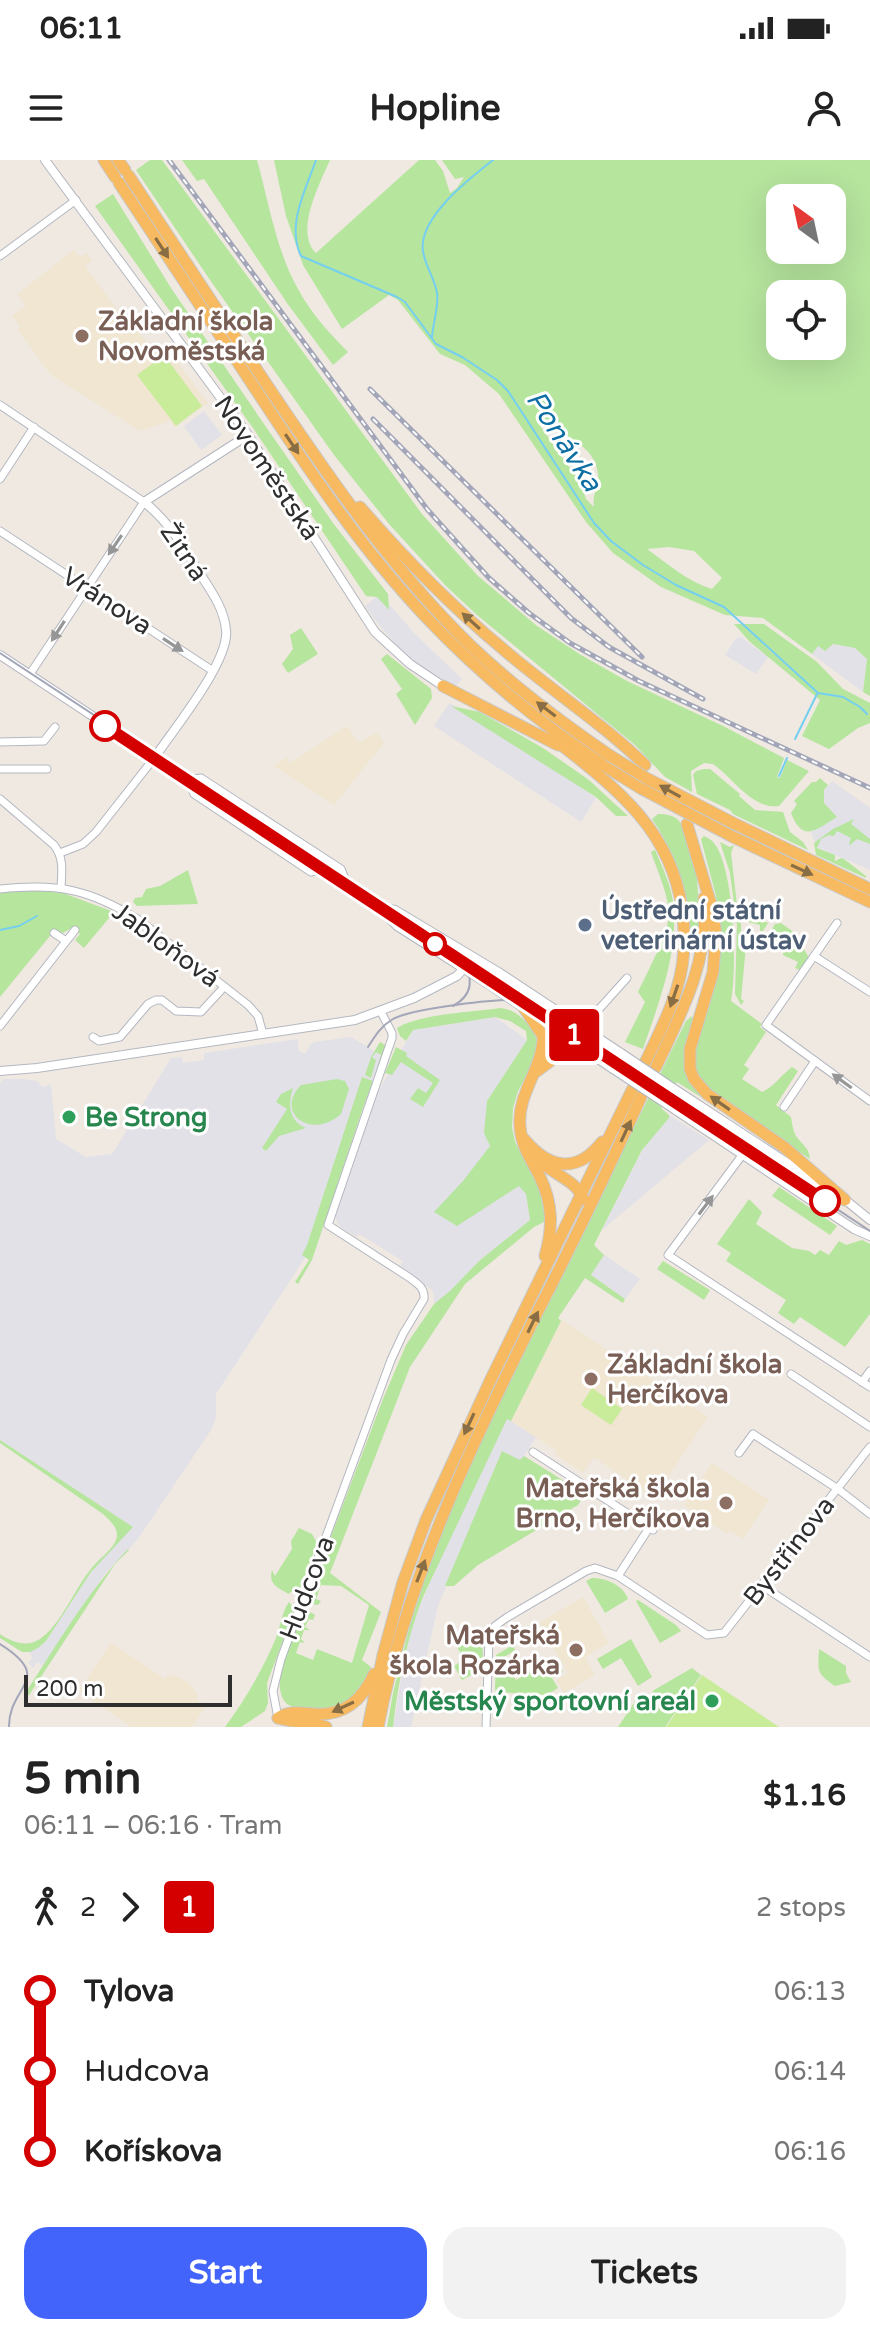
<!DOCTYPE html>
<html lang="en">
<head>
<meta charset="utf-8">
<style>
  body { margin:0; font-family:"Varela Round",sans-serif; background:#f2f2f2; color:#222; height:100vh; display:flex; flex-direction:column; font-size:30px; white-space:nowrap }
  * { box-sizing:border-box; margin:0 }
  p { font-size:26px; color:#767676 }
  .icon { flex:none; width:44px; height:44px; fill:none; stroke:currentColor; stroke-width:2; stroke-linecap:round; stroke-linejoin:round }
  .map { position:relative; height:1567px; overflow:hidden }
  .panel { display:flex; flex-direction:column; background:#fff; flex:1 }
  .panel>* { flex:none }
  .badge { padding:0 16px; border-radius:6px; font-size:28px; line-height:52px }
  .needle { width:52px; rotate:327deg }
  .tools { position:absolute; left:766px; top:24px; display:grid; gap:16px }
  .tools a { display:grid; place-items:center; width:80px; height:80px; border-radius:16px; background:#fff; box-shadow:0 8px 32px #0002; font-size:40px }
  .scale { position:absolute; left:24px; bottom:20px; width:208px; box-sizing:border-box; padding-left:8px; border:4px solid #2e2e2e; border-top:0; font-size:22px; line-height:28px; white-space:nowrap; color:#2e2e2e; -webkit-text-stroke:6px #fff; paint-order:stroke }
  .map>.badge { position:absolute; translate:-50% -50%; box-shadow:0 0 0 4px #fff }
  .legs { display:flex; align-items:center; gap:12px; height:88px; padding:0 24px; font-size:26px }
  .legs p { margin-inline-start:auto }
  .summary { display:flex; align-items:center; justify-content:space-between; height:136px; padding:0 24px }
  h1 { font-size:44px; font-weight:700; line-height:60px }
  .primary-button { display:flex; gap:16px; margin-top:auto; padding:16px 24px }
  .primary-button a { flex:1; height:92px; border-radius:24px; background:#4264fb; color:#fff; font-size:32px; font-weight:700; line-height:92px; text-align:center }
  .primary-button a+a { background:#f2f2f2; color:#222 }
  ul { padding:0 24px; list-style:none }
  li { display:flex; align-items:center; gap:28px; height:80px; font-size:30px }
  li i { display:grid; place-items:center; width:12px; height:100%; margin:0 10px; background:currentColor }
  li i::after { content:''; width:20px; height:20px; margin:-10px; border:6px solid; border-radius:50%; background:#fff }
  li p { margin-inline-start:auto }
  li:first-child i { background:linear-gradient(#0000 50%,currentColor 0) }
  li:last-child i { background:linear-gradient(currentColor 50%,#0000 0) }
  .status { display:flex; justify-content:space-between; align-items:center; height:56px; padding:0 40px; background:#fff; direction:ltr }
  .status svg { height:22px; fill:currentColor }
  header { display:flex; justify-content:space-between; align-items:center; height:104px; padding:0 24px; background:#fff; font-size:36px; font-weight:700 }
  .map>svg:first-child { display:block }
</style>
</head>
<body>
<div class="status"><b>06:11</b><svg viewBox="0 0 49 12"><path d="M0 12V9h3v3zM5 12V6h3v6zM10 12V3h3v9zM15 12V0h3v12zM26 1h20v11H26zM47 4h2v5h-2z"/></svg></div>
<header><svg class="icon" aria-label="menu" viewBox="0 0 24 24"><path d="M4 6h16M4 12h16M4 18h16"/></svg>Hopline<svg class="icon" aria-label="person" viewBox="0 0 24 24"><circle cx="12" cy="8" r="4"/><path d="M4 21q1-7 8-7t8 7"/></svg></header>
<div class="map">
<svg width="870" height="1567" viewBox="0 0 870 1567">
  <rect width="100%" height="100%" fill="#efe9e1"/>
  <g fill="#e3e1e8">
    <polygon points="204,251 222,275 201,290 184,266"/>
    <polygon points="380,434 415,474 462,519 456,526 428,511 401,491 376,461 365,446"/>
    <polygon points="741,477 768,497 756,514 725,495 736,478"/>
    <polygon points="833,484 855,488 867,499 863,532 812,494 818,485"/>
    <polygon points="449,543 495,568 536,595 596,638 581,662 434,566"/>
    <polygon points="832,621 870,648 870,710 817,687 811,672 837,657 824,643 824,630"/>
    <polygon points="495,857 527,880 487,941 490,986 526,1034 530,1060 479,1101 450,1131 434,1144 434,1136 432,1130 400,1106 403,1101 359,1074 357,1077 342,1068 337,1062 335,1054 378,932 413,870"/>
    <polygon points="351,877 381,895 373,922 370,921 314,1084 216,1234 216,1258 211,1270 138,1379 105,1414 43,1506 37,1502 33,1508 29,1503 32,1498 30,1492 46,1481 91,1412 132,1367 0,1280 0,924 3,919 24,919 37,921 43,927 51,924 56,979 86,997 112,994 171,898 182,897 183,903 204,900 204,893 298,879 298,890 305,894 311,884 315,882"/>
    <polygon points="669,955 709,980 602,1070 642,990 669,958"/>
    <polygon points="604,1095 640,1119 625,1139 591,1115"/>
    <polygon points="507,1258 536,1277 521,1301 502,1291 438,1446 411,1567 393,1567 404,1501 415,1457 470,1333"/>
  </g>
  <g fill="#f0e6d1">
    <polygon points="74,90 80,97 86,93 92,100 85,106 126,161 129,159 151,188 159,183 169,191 208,243 175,267 170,261 140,271 51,215 17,169 20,167 12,156 26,146 17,134"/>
    <polygon points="347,566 359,583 377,572 384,583 334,645 274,606 286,597 290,603"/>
    <polygon points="562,1160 708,1257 654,1338 594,1297 583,1313 556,1295 557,1291 511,1261"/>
    <polygon points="712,1303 769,1340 743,1379 730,1371 727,1374 684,1345"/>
    <polygon points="583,1437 609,1483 585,1497 595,1515 564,1533 556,1520 568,1513 539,1463"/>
    <polygon points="111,1483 165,1519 168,1515 178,1517 189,1523 196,1532 198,1539 195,1539 206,1546 192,1567 128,1567 129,1565 79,1531"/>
  </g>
  <g fill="#b6e59e" fill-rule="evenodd">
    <path d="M150,0H162L422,354L478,416L537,466L581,495L627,521L723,566L784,598L777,617L780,618L787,600L809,611L779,646C753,650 733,618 713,604L704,603L691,611L692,632L665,617L635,585L477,455L446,426L389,364L334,295L210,120L136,10Z"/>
    <path d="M182,0H257C269,43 276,90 298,129C310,152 330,174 348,192L333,205L287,143L204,19L197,21Z"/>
    <path d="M274,0H330C320,23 294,72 316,93L419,0H435L443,11L450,33L457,28L464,17L455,19L442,0H870V536L863,532L867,499L855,488L833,484L825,491L818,486L812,494L763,458L725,455L661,427L613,393L586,362L499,234L465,205L440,194L398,140L389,135L342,169L303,105L286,56ZM780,38H832V90H780ZM780,134H832V186H780ZM540,259C561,276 597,284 598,316C599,326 592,333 594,347L586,339L581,324L541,267L538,261ZM669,387L694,391L722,418L712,429C688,422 667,403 647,389Z"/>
    <polygon points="113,34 171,128 264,264 333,363 388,434 389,450 377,437 366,436 253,268 95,46"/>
    <polygon points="734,464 764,464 817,502 843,529 870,543 870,563 858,568 829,589 802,576 820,540 750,482"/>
    <polygon points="301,468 318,494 288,513 282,504 293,489 290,475"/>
    <polygon points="387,494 431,529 432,538 415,565 396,534 402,529 381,499"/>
    <polygon points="451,546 480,552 543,588 589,620 628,656 616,656 596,637"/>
    <polygon points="704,609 710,609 740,634 739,636 755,650 783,652 790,672 803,682 808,690 733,654 730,650 697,634 693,615 696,611"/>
    <path d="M820,618L828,625L824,630V643L837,657C817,669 803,684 791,653L797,644L794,641L812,622H816Z"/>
    <path d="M658,654C666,654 675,655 680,662C699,690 701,750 697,782H692C687,732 680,700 652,659Z"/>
    <polygon points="854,659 851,664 870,679 870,684 857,679 850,685 849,684 851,678 837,671 834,676 829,675 821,679 817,688 835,695 835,701 841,698 844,699 866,716 866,718 816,695 814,683 833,669"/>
    <path d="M704,676C708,678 712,680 714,683C735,709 737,811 731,841L762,864L760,867L766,872L744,905L749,909L742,919L762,932C775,926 781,915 792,907L798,911L776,945L791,957C792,963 793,971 796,976C802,985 809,987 810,999C786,982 706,936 696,913C693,905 694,896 695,888L719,777L716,736L701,679Z"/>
    <polygon points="720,682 730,687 734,685 731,693 737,745 742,755 751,755 768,763 763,771 760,771 760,765 741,760 741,773 747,775 741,839 744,841 741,845 735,834 737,765 730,713"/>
    <path d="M655,690C663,708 673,730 674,750C677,797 658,845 643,889L625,882L645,842L638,832C646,815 669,772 669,754C669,736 657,710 651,692Z"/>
    <polygon points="188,710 198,744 137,746 133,742 135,738 142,737 146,729 160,726"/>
    <polygon points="27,730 63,733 114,752 84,788 75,780 80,774 73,767 63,773 54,771 0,837 0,732"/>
    <polygon points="781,763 795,773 809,798 800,810 795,808 798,802 783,795 783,787 776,786 768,776 775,764"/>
    <path d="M501,848C518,850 531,865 537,880H540L531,908L518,931L513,948L512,967L515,982L538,1024L546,1061L534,1067L465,1124L410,1207L330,1413L381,1452L362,1500L371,1507C367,1524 358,1537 343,1546C332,1552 299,1552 289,1545C283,1542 281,1535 280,1529C277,1504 294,1475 302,1453L307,1450L315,1455L313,1460L309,1459L305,1467L310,1470H304L301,1479L305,1483L300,1482L296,1493L313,1500L317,1489L352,1503L369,1445L341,1426L321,1425L316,1439L321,1441L318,1445L310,1444L308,1437L383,1239L406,1185L434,1144L450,1131L479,1101L530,1060L526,1034L519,1026L457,1066L434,1052L463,1021L490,986L484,973L487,941L527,880L526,871L510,861L495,857L413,870L406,881L400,876L397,868C419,854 473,852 501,848Z"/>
    <path d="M692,856L693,860L686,905L717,947L677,922L661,948L669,955V958L642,990L594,1085L604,1095L591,1115L625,1139L623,1143L585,1118L558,1158L561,1161L511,1261L507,1259L423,1437C407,1478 398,1523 393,1567H387L393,1533L410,1465L438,1379L471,1301L686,861Z"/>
    <polygon points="380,882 387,886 364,945 312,1100 298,1124 295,1122 309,1100 302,1095 307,1085 362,917 373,921 381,895 376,892 372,897 376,900 371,918 365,915 371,897"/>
    <polygon points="396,887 407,893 406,896 440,920 423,947 410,939 418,928 426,933 433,923 401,902 392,915 385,913"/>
    <path d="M337,919L345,921L349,929L341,954C310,981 274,952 301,925Z"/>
    <path d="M293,928C288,944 288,960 306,968L279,976L266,991L262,988L287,949L276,942L281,934Z"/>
    <polygon points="779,1027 837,1066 830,1075 772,1036"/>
    <polygon points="749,1039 762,1052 756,1064 792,1088 809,1091 815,1095 820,1090 829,1095 839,1081 846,1085 862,1080 870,1084 870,1154 845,1187 800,1157 794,1164 778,1153 786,1140 726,1101 731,1093 717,1084"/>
    <polygon points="663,1101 710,1130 704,1140 657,1109"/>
    <path d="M0,1280L133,1367L91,1412L46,1481L38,1488L30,1492H22L0,1478V1474C12,1482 26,1488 40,1479C61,1465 75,1428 91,1409C98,1399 117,1387 117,1375C117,1366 109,1360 103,1354L0,1283Z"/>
    <polygon points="502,1291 520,1300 524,1296 585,1334 578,1345 478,1405 454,1426 445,1426"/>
    <path d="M299,1368L312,1374L317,1383L300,1429L296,1433L290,1432L289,1434C278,1428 268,1424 272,1410L275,1416L292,1389L291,1381Z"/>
    <path d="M128,1389L129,1390L115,1404L29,1535L25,1537V1534C57,1484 87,1433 128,1389Z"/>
    <path d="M592,1418C606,1418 623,1425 628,1439L605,1453L586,1421Z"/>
    <polygon points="638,1440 676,1465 681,1471 660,1483 636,1441"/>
    <path d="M289,1442L293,1447V1454L267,1523L268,1543L265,1551L241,1567H225C245,1540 263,1509 276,1478C281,1466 281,1453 289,1442Z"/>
    <path d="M478,1475C483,1482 485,1501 480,1508C477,1513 467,1517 462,1520L454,1506L464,1499L457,1487Z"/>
    <polygon points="631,1479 652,1517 638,1526 621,1498 603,1509 597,1499"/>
    <polygon points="513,1485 515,1490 503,1498 516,1520 555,1497 563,1512 552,1518 558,1528 547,1535 496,1532 495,1529 496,1495"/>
    <path d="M819,1489L846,1506V1513L851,1522L835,1526C816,1513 818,1511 819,1489Z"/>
    <polygon points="692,1508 701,1515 665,1567 618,1567 640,1534 648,1538 654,1530"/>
  </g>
  <g fill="#c9ec9a">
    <polygon points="164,195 202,246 176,266 137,215"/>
    <polygon points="592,1228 622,1249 611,1265 581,1245"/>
    <polygon points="702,1515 779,1567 666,1567"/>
  </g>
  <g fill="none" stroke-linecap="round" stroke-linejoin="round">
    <g stroke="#75cff0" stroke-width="2">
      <path d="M316,0C306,29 286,65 301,96L397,137L405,142L436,184L462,197L497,220L508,231L594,363L611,381L643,405L676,425L724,447L818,533L843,537L860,547L867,554"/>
      <path d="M432,177C433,163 439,146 437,133C435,119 425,106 423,91C418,58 470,18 493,0"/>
      <polyline points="795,579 817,534"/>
      <polyline points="779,616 787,598"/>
      <polyline points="0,770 19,766 37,756"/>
    </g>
    <g stroke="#c8c4bd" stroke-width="11" stroke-dasharray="11 5.5" stroke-linecap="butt">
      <polyline points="632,930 646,901"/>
      <polyline points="641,937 656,907"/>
    </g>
    <defs>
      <g id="minor">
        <polyline points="0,96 76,40"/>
        <polyline points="0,245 144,342 30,514"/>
        <polyline points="0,319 34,267"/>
        <polyline points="0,371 213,511"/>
        <polyline points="0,582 44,581 55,567"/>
        <polyline points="0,609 47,609"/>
        <path d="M0,639L54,685C64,698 62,711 61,727"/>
        <polyline points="60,693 83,684 96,672 155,597"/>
        <polyline points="324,709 311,712 194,634 189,620 201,618 341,709 347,724"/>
        <path d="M0,729C58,723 89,729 139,760L248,845L258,856L263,874"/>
        <polyline points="837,763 766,865 870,941"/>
        <polyline points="54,773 66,781"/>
        <polyline points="814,796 870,832"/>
        <polyline points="0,866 75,770"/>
        <polyline points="582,868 627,818"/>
        <polyline points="93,877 99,881 120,877 148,844 156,840 162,840 176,851 201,852 224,827"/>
        <polyline points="784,947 815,901"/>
        <polyline points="743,994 668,1095 870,1227"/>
        <polyline points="791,1214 870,1267"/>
        <polyline points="862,1222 870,1211"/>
        <polyline points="533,1292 653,1370"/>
        <polyline points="739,1293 753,1274 838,1329 870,1354"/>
        <polyline points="618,1416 649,1368"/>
        <polyline points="761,1425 870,1497"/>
        <path d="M278,1558L273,1531L281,1499L391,1200L403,1174L424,1139C425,1128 418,1124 410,1118L328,1065L392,878V873L381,852"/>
        <polyline points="486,1567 489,1478 495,1466 506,1458 586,1411 595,1408 618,1416 707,1475 724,1473 870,1287"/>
      </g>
      <g id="tertiary">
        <polyline points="45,0 248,275 375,472 410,504 443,526"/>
        <polyline points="0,495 379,745 384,748 395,750 500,813 621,893"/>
        <path d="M155,597C173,570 230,501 226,470C224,447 209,428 197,409C182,384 167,360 144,342L248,275"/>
        <polyline points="384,748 388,757 397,766 491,826 613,909"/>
        <polyline points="0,911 37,908 355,860 414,838 457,816 473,798"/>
        <polyline points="673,928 821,1025"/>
        <polyline points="665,943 854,1069 870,1076"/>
        <polyline points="843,1038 870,1060"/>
      </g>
      <g id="trunk">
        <polyline points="104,0 115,17"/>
        <polyline points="118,0 125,10"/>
        <path d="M129,16C172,82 216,148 259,213C323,309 388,405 471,486C514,527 561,562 609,595"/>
        <path d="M119,23C166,94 213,165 260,236C310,312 361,388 424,455C488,523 561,581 642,629"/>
        <path d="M360,347C404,398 451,446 503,489C549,529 601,562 645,605"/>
        <polyline points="443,526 558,585"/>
        <path d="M554,579C613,626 671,668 682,749C686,776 685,802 677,828C670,853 657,877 646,901"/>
        <polyline points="733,663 870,729"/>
        <polyline points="687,664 713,751 716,776 713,812 690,889 690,909 694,919 707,934 784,987 845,1040"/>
        <polyline points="733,677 870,742"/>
        <path d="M524,848L543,876C543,909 517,933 520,966C521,986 531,999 540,1017C553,1044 553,1068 545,1096"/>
        <polyline points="543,895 569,859"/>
        <path d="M656,907C681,854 710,800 704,738"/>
        <polyline points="537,911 561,893 585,890"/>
        <path d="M524,979C548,1008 576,1015 602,982"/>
        <path d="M538,999C551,1014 577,1020 583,1039"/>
        <path d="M278,1558C290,1550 302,1553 315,1554C345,1556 363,1539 374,1514"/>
        <path d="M278,1558C294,1563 310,1561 326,1567"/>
        <polyline points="368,1567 383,1495 403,1422 426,1360 490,1221 632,930"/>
        <path d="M378,1567C406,1419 470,1289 536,1155C573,1083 608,1010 641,937"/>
      </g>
    </defs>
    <use href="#minor" stroke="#b4b7c1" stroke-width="9"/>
    <use href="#tertiary" stroke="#b4b7c1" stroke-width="10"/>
    <use href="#trunk" stroke="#c9c9c9" stroke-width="13"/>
    <use href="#minor" stroke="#fff" stroke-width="7"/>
    <use href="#tertiary" stroke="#fff" stroke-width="8"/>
    <use href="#trunk" stroke="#f8ba60" stroke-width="11"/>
    <g stroke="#a3a6b8" stroke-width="2">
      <polyline points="0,493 470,803"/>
      <polyline points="468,805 870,1071"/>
      <path d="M453,846C473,835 475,817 460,800"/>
      <path d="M368,887C375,876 381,866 393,859C411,849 502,837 523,841"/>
      <path d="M0,1484C56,1519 8,1526 9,1567"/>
    </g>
    <defs>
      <g id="rail">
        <polyline points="169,0 427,349 489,418 529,453 570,483 639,521 870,628"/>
        <polyline points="370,229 642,497"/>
        <polyline points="373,259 571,458 609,487 703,539"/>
      </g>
    </defs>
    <use href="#rail" stroke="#a3a6b8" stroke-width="5"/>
    <use href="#rail" stroke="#fff" stroke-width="2" stroke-dasharray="6" stroke-linecap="butt"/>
    <defs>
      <g id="tertiary-bridge">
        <polyline points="621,893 673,928"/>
        <polyline points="613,909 665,943"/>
      </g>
      <g id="trunk-bridge">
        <polyline points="609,595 646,618 733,663"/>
        <polyline points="642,629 733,677"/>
      </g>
    </defs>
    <use href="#tertiary-bridge" stroke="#b4b7c1" stroke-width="10" stroke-linecap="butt"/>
    <use href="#trunk-bridge" stroke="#c9c9c9" stroke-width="13" stroke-linecap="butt"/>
    <use href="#tertiary-bridge" stroke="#fff" stroke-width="8"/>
    <use href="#trunk-bridge" stroke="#f8ba60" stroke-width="11"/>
  </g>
  <defs><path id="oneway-solid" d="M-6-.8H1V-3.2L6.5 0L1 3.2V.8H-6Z" transform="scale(2)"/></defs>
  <g fill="#896d44">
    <use href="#oneway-solid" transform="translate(162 88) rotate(57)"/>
    <use href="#oneway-solid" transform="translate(292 284) rotate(56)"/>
    <use href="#oneway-solid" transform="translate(471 461) rotate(-138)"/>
    <use href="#oneway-solid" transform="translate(546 549) rotate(-143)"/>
    <use href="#oneway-solid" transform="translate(670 631) rotate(-151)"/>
    <use href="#oneway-solid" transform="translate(802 710) rotate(25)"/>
    <use href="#oneway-solid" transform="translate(674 836) rotate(109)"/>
    <use href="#oneway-solid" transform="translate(720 943) rotate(-145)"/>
    <use href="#oneway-solid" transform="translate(626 971) rotate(-65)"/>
    <use href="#oneway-solid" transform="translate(533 1162) rotate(-64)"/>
    <use href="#oneway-solid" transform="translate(469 1264) rotate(115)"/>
    <use href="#oneway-solid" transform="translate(421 1411) rotate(-69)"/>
    <use href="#oneway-solid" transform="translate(343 1547) rotate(155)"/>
  </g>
  <g fill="#969696">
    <use href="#oneway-solid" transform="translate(115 385) rotate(124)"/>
    <use href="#oneway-solid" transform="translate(58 471) rotate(123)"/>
    <use href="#oneway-solid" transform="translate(173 485) rotate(33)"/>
    <use href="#oneway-solid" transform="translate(842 921) rotate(-144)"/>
    <use href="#oneway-solid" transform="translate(706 1045) rotate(-53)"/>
  </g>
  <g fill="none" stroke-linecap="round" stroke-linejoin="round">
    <defs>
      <polyline id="line-1" points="105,566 825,1041"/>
    </defs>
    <use href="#line-1" stroke="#fff" stroke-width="18"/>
    <use href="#line-1" stroke="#d40000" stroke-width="12"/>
  </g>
  <g fill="#8d6e63" stroke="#fff" stroke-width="3">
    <circle cx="82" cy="176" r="8"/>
    <circle cx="591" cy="1219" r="8"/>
    <circle cx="726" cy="1343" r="8"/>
    <circle cx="576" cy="1490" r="8"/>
  </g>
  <g fill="#fff" stroke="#d40000" stroke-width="4">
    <circle cx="105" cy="566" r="14"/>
    <circle cx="435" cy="784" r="10"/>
    <circle cx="825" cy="1041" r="14"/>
  </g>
  <circle fill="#5c6f8a" stroke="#fff" stroke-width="3" cx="585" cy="765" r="8"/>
  <g fill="#2e9e5b" stroke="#fff" stroke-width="3">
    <circle cx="69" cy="957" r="8"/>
    <circle cx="712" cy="1541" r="8"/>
  </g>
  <g text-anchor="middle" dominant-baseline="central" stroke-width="6" stroke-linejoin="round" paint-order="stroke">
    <g font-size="26" font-weight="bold" fill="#785e54" stroke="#fff" text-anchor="start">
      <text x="98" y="161">Základní škola<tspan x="98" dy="30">Novoměstská</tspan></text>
      <text x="607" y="1204">Základní škola<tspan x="607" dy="30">Herčíkova</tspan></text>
      <text x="710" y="1328" text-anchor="end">Mateřská škola<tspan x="710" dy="30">Brno, Herčíkova</tspan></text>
      <text x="560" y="1475" text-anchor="end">Mateřská<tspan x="560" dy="30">škola Rozárka</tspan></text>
    </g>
    <g font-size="26" fill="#2e2e2e" stroke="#fff">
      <text transform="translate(267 308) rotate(56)">Novoměstská</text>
      <text transform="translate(184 392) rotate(56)">Žitná</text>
      <text transform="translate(107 441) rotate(33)">Vránova</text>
      <text transform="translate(166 785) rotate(36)">Jabloňová</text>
      <text transform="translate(789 1391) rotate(-52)">Bystřinova</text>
      <text transform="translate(307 1428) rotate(-69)">Hudcova</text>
    </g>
    <g font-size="26" font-weight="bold" fill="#4e5e75" stroke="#fff" text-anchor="start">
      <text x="601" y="750">Ústřední státní<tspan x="601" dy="30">veterinární ústav</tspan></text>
    </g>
    <g font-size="26" font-weight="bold" fill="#27864d" stroke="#fff" text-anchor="start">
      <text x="85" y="957">Be Strong</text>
      <text x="696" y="1541" text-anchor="end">Městský sportovní areál</text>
    </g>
    <g font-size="28" font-style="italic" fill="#0d6fa3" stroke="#fff">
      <text transform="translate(564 281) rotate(57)">Ponávka</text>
    </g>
  </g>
</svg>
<div class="tools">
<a><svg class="needle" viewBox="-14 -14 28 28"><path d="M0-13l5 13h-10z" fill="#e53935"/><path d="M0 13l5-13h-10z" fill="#767676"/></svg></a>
<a><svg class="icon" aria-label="locate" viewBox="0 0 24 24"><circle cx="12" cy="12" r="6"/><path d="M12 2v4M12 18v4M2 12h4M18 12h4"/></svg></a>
</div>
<div class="scale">200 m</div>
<b class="badge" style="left:574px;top:875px;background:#d40000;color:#fff">1</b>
</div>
<section class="panel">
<div class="summary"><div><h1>5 min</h1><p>06:11 – 06:16 · Tram</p></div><b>$1.16</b></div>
<div class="legs"><svg class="icon" aria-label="walk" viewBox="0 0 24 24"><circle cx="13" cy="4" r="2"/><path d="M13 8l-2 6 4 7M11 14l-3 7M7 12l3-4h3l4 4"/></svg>2<svg class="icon" aria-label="forward" viewBox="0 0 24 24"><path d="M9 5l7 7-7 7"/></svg><b class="badge" style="background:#d40000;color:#fff">1</b><p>2 stops</p></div>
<ul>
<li><i style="color:#d40000"></i><b>Tylova</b><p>06:13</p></li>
<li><i style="color:#d40000"></i><span>Hudcova</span><p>06:14</p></li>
<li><i style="color:#d40000"></i><b>Kořískova</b><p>06:16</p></li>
</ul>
<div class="primary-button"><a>Start</a><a>Tickets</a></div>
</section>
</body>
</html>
